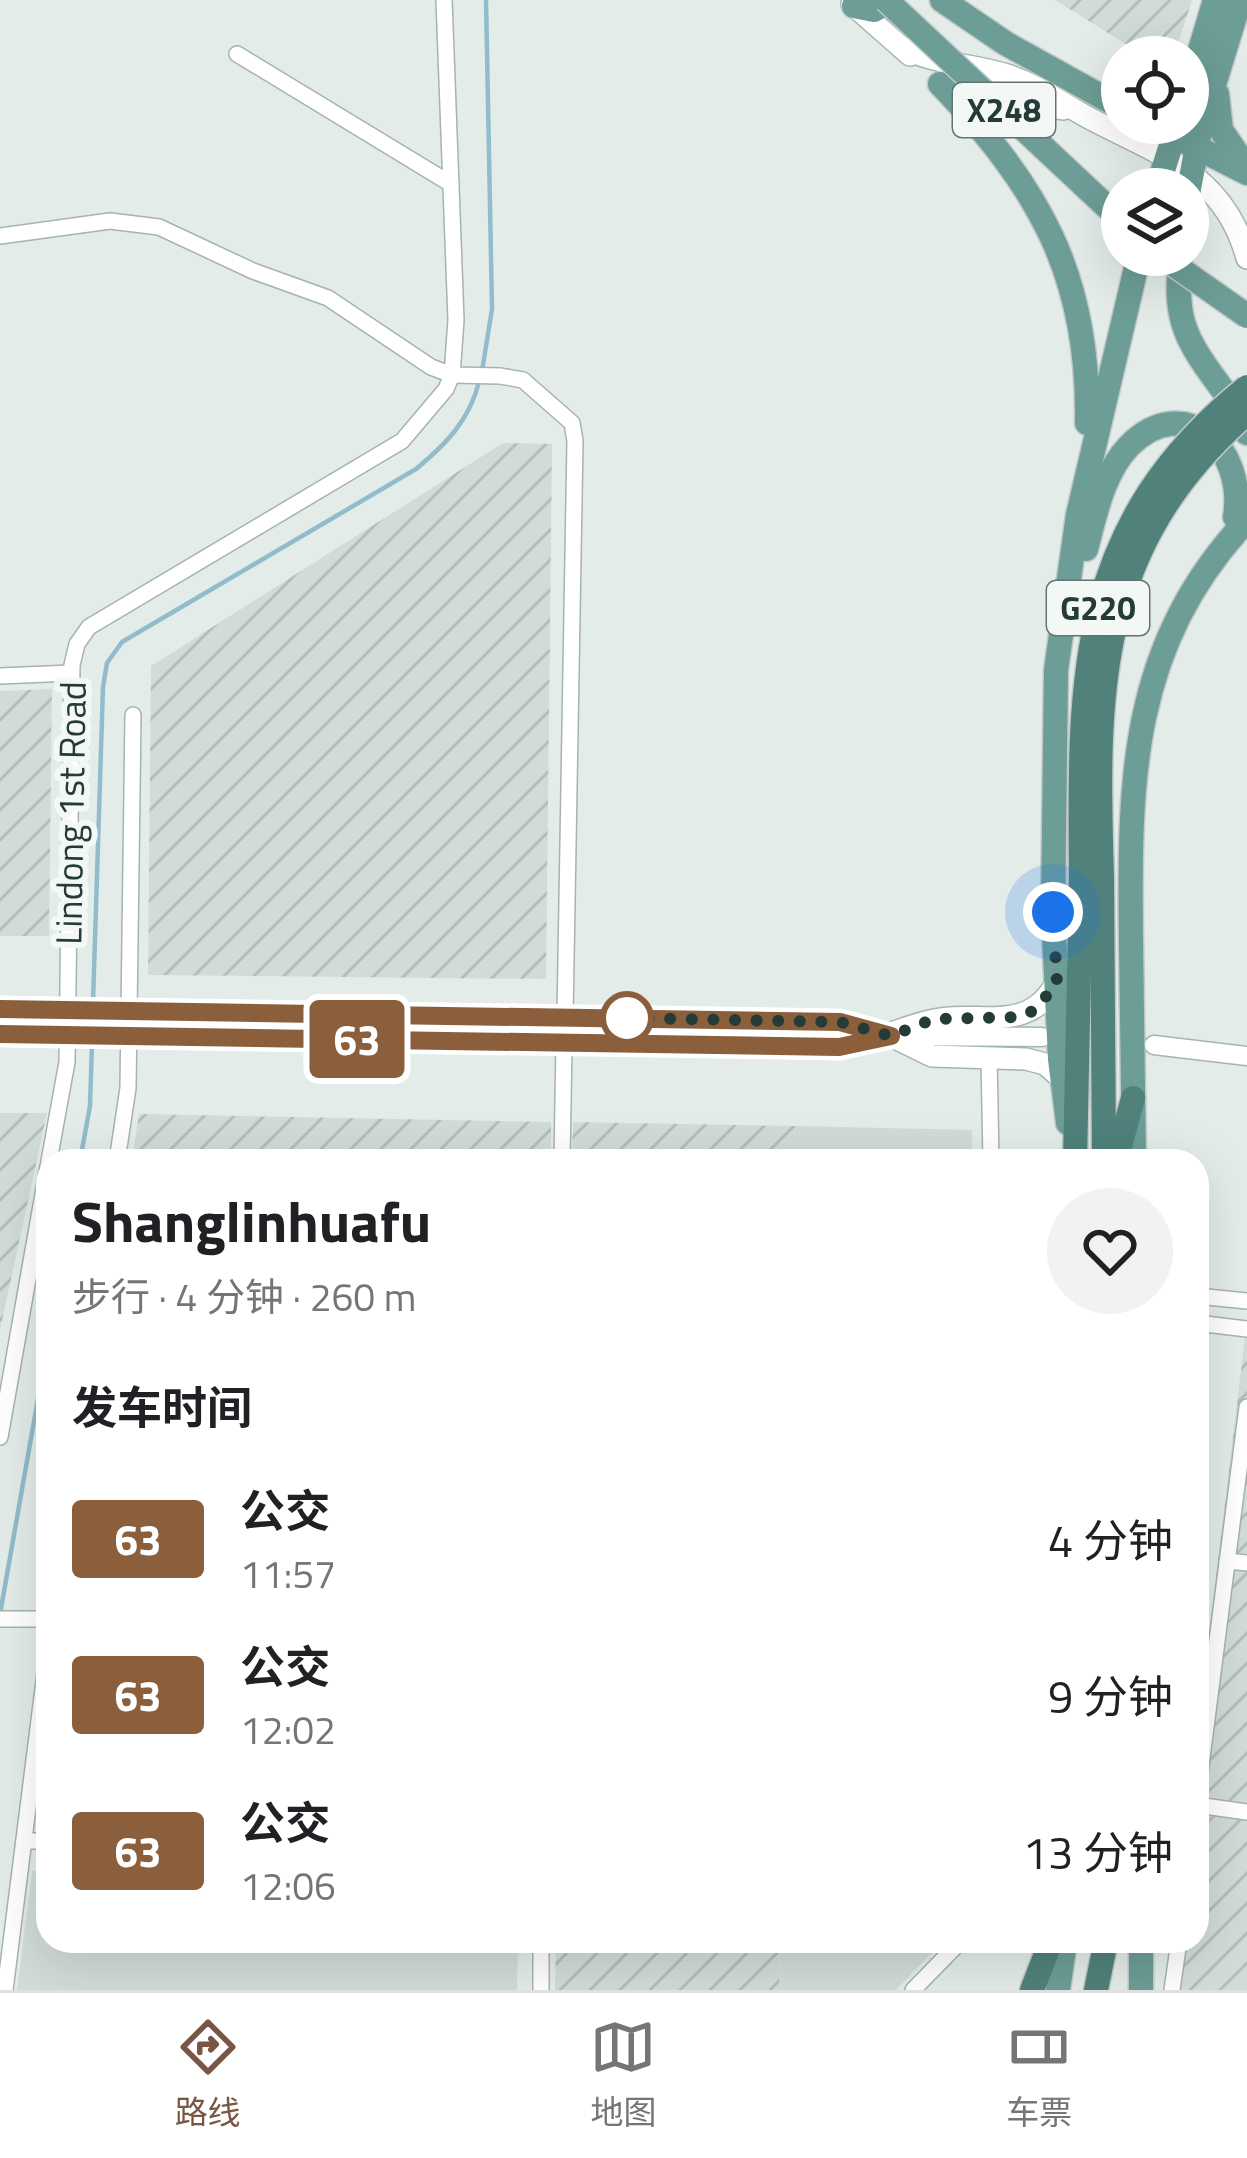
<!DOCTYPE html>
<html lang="zh">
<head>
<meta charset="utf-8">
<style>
  body { margin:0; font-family:"Titillium Web","Noto Sans SC",sans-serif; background:#f2f2f2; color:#202124; height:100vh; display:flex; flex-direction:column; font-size:45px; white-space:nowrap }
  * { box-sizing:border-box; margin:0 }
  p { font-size:39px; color:#757577 }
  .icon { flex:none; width:66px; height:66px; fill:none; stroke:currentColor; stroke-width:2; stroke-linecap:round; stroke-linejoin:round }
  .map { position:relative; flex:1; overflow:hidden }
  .sheet { position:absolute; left:36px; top:1149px; width:1173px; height:804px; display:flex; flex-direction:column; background:#fff; border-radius:36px; box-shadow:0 12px 48px #0002 }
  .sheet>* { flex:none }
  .badge { padding:0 24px; border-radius:9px; font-size:42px; line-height:78px }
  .buttons { position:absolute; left:1101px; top:36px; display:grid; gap:24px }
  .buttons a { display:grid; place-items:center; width:108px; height:108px; border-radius:50%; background:#fff; box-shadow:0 12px 48px #0002; font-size:60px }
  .you { position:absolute; width:60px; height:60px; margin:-30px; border:9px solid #fff; border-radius:50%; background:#1a73e8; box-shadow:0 0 0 18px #1a73e833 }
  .map>.badge { position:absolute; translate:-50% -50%; box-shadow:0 0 0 6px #fff }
  h2 { padding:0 36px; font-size:45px; line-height:108px }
  .round { display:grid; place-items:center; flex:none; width:126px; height:126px; border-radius:63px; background:#f2f2f2 }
  .summary { display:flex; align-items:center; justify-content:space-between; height:204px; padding:0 36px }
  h1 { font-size:57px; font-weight:700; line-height:90px }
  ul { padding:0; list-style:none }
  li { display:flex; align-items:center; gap:36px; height:156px; padding:0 36px }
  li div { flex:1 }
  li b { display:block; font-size:45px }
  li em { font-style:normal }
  li .badge { min-width:132px; font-weight:700; text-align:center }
  .menu { display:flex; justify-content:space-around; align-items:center; height:168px; border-top:3px solid #e0e0e0; background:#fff; font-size:33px; color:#757577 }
  .menu a { display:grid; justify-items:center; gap:6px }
  .menu .current { color:#795543 }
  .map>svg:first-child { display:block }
</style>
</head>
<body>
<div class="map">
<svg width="1247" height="1990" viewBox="0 0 1247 1990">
  <defs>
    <pattern id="industrial-furrows" width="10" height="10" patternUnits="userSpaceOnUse" patternTransform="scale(3)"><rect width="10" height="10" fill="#d1dbd8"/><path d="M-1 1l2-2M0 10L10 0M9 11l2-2" fill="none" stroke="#b3bdba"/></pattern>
  </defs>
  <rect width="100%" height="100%" fill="#e3ece9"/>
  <g fill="#d1dbd8">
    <polygon points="796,1126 972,1130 972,1161 795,1161"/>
    <polygon points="32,1871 48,1871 48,1941 518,1941 517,1990 17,1990"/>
    <polygon points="780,1941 943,1941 896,1990 779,1990"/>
  </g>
  <g fill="url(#industrial-furrows)">
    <polygon points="1055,0 1192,0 1174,57 1147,57"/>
    <polygon points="503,443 552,444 546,979 148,975 151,666"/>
    <polygon points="52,689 49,936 0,936 0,691"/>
    <polygon points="0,1113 47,1113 0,1330"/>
    <polygon points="139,1114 551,1122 551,1161 132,1161"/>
    <polygon points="573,1122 796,1126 795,1161 572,1161"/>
    <polygon points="1247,1321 1247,1990 1166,1990 1172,1941 1197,1941 1197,1733"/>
    <polygon points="556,1941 780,1941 779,1990 555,1990"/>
  </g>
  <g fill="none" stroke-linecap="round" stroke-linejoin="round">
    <g stroke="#90bccb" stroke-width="4.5">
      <polyline points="482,371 492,309 486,0"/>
      <path d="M93,1002L103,687L107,663L122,642L416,469C446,444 469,421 479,382"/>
      <polyline points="80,1161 90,1106 92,1043"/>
      <polyline points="0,1614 48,1342"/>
    </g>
    <defs>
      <g id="minor">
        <polyline points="237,54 451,184"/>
        <polyline points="0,236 110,221 159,227 253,271 328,298 431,367 452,375 500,376 523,380 572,423 575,441 565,1017"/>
        <polyline points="0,676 71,673"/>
        <polyline points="989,1057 991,1161"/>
        <polyline points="49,1161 67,1062 72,665 77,644 89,627 402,441 446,389 452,375 456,320 444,0"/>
        <polyline points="117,1161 128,1088 133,715"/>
        <polyline points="562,1161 564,1043"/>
        <polyline points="1197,1296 1247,1301"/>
        <polyline points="1197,1323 1247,1329"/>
        <polyline points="0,1437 48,1166"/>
        <polyline points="1227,1561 1247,1563"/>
        <polyline points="0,1619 48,1619"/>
        <polyline points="1197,1797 1247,1407"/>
        <polyline points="1197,1805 1247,1812"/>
        <polyline points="24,1841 48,1841"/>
        <polyline points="5,1990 48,1649"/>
        <polyline points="541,1990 541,1941"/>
        <polyline points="913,1990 961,1941"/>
        <polyline points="1172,1990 1179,1941"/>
      </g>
      <g id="tertiary">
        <polyline points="891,1036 1042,1037"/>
        <polyline points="1154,1045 1247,1056"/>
      </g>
      <g id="secondary">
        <polyline points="852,4 910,55"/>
        <path d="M901,47C934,64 972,64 1007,75C1038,85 1061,103 1089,118C1159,155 1224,173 1247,258"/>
        <polyline points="981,96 1063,109"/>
        <polyline points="0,1009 840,1022 891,1036 932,1056 1026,1059 1045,1064 1062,1079"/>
        <path d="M0,1034L840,1047C876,1041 897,1029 930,1021C977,1009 1028,1036 1056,983"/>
      </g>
      <g id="primary">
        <polyline points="942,0 1005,43 1122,108"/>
        <polyline points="854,6 874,10 892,0"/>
        <path d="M940,84C1039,187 1090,276 1087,423"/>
        <polyline points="1188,91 1215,0"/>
        <polyline points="1217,94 1221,130 1247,168"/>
        <polyline points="1149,123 1247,173"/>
        <polyline points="1157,189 1178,123"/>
        <polyline points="1188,194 1200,130 1240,0"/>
        <path d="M1181,255C1174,314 1182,335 1217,382C1229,399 1241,413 1247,433"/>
        <path d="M1086,549C1095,515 1103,473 1129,446C1185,390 1246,448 1235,517"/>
        <polyline points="1068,1123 1060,1059 1053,912 1056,670 1078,515 1139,255"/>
        <path d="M1134,1161C1133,1087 1132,1014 1131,940C1129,778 1130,645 1247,520"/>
        <polyline points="1141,1941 1141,1990"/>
        <polyline points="1058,1990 1065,1941"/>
      </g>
      <g id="trunk">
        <polyline points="1102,877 1104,1161"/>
        <polyline points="1075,1161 1081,878"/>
        <polyline points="1116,1161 1133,1098"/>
        <polyline points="1032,1990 1051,1941"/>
        <polyline points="1096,1990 1106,1941"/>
      </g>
    </defs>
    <use href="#minor" stroke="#a6b3b0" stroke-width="18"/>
    <use href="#tertiary" stroke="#a6b3b0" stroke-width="21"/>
    <use href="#secondary" stroke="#a2b6b1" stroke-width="24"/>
    <use href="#primary" stroke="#c2c8c7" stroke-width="27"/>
    <use href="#trunk" stroke="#c2c8c7" stroke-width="27"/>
    <use href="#minor" stroke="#fff" stroke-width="15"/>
    <use href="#tertiary" stroke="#fff" stroke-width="18"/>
    <use href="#secondary" stroke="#fff" stroke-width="21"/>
    <use href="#primary" stroke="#6c9d96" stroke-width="24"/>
    <use href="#trunk" stroke="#50817b" stroke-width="24"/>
    <defs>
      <g id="primary-bridge">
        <polyline points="886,0 1122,221"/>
        <polyline points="1160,255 1247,316"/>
      </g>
      <g id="trunk-bridge">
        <path d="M1102,877C1096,690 1095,546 1247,413"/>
        <path d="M1081,878C1079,677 1076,524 1247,387"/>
      </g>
    </defs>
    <use href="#primary-bridge" stroke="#c2c8c7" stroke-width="27" stroke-linecap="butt"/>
    <use href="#trunk-bridge" stroke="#c2c8c7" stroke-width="27" stroke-linecap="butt"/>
    <use href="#primary-bridge" stroke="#6c9d96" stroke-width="24"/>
    <use href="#trunk-bridge" stroke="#50817b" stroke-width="24"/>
  </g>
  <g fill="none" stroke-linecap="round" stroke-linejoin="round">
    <defs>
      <polyline id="line" points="0,1009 840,1022 891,1036 839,1047 0,1034"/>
    </defs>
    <use href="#line" stroke="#fff" stroke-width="27"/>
    <use href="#line" stroke="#8b5e3c" stroke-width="18"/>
    <polyline stroke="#243b38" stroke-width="12" stroke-dasharray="0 21.6" points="627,1018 840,1022 891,1036 934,1019 1019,1017 1035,1010 1057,983 1053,912"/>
  </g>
  <circle fill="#fff" stroke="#8b5e3c" stroke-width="6" cx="627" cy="1018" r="24"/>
  <g text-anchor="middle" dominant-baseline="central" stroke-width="12" stroke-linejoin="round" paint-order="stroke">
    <g fill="#f3f8f6" stroke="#627471" stroke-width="3">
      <rect x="953" y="83" width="102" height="54" rx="9"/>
      <rect x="1047" y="581" width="102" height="54" rx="9"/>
    </g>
    <g font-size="33" font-weight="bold" fill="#243b38">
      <text x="1004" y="110">X248</text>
      <text x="1098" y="608">G220</text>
    </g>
    <g font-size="36" fill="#243b38" stroke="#f3f8f6">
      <text transform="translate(70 813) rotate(-89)">Lindong 1st Road</text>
    </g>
  </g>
</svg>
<div class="buttons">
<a><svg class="icon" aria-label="locate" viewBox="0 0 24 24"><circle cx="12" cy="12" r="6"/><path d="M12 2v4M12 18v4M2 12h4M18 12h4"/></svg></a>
<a><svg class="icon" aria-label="layers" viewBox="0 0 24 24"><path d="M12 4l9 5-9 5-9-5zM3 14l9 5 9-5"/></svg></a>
</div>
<div class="you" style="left:1053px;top:912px"></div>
<b class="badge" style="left:357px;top:1039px;background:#8b5e3c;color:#fff">63</b>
<section class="sheet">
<div class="summary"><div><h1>Shanglinhuafu</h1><p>步行 · 4 分钟 · 260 m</p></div><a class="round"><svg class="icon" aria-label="heart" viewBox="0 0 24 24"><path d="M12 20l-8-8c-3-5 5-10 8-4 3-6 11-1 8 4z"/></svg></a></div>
<h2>发车时间</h2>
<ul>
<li><span class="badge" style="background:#8b5e3c;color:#fff">63</span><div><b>公交</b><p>11:57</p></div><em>4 分钟</em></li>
<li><span class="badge" style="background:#8b5e3c;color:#fff">63</span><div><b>公交</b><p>12:02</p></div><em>9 分钟</em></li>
<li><span class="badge" style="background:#8b5e3c;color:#fff">63</span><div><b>公交</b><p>12:06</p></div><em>13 分钟</em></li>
</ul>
</section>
</div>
<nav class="menu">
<a class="current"><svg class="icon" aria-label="directions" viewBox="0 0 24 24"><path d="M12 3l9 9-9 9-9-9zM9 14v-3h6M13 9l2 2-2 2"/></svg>路线</a>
<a><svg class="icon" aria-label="map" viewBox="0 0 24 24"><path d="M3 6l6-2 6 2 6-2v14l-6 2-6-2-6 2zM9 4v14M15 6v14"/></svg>地图</a>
<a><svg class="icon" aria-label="tickets" viewBox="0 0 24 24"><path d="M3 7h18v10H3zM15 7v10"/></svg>车票</a>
</nav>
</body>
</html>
